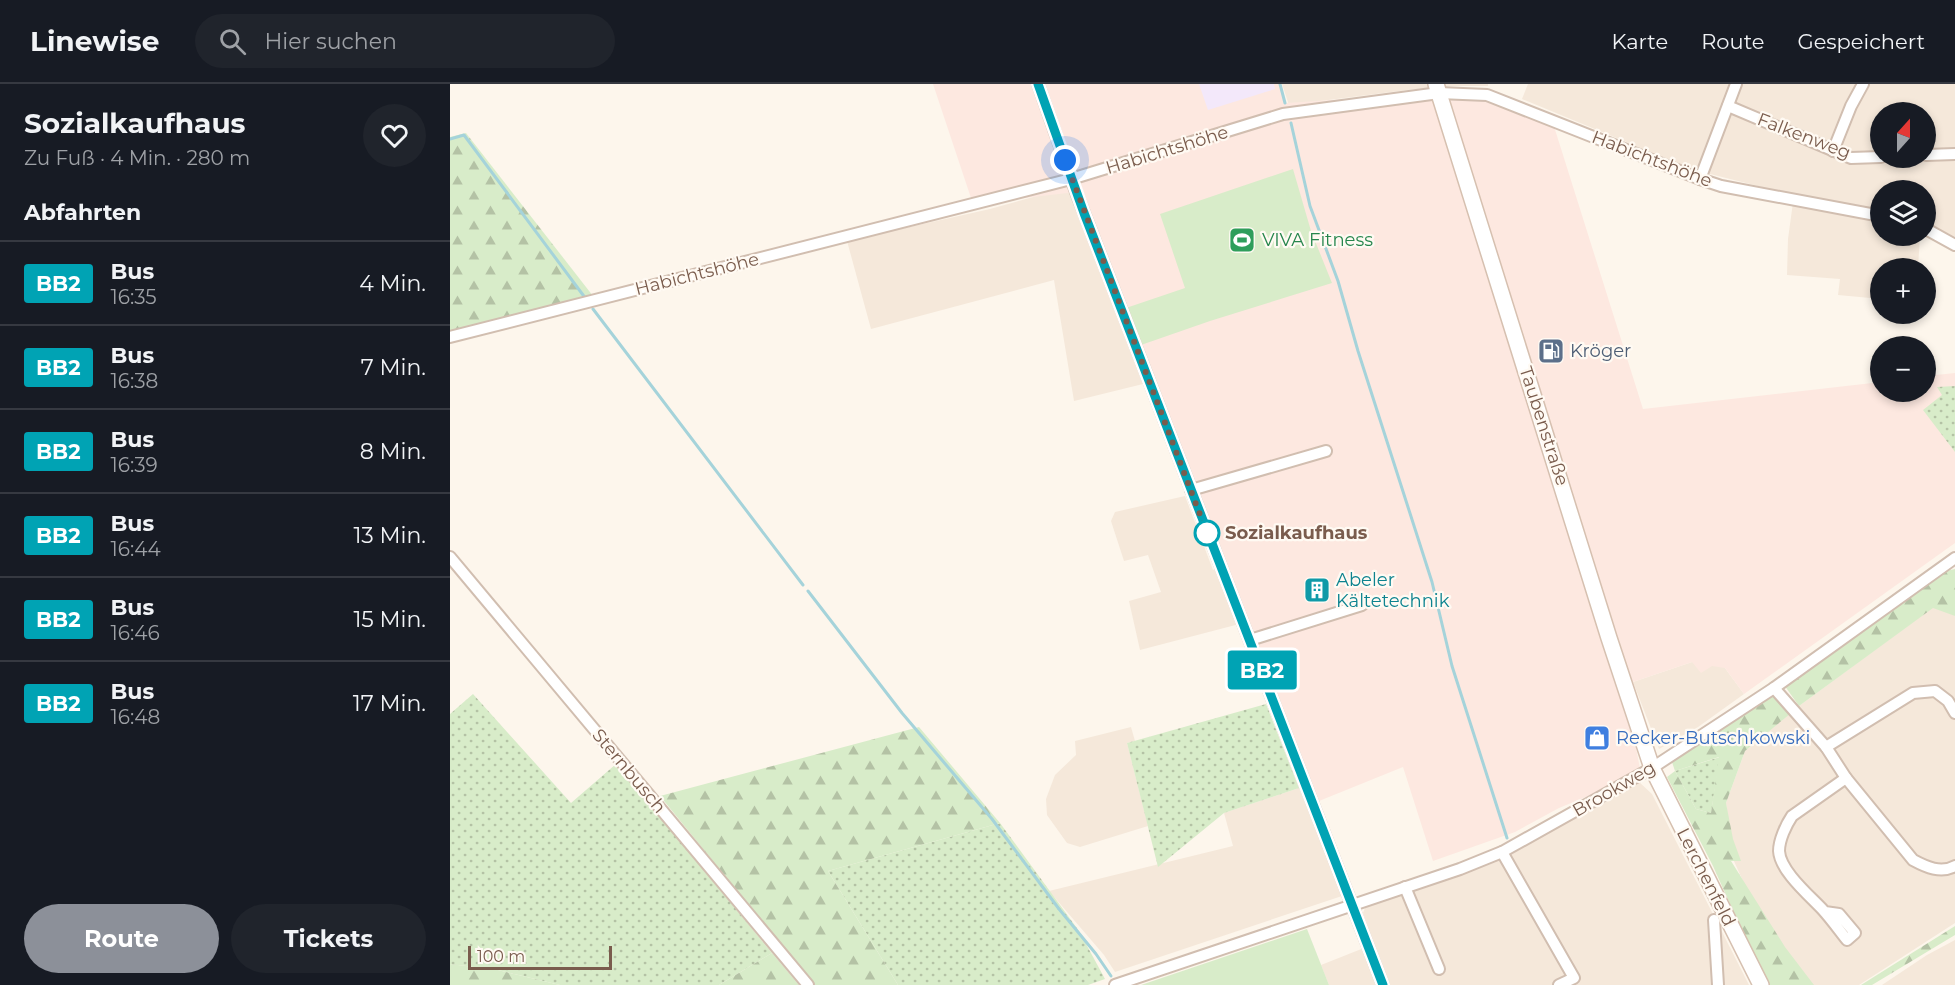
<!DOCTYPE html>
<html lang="de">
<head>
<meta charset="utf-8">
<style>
  body { margin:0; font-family:Montserrat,sans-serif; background:#20242c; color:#f1f3f6; height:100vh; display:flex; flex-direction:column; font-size:22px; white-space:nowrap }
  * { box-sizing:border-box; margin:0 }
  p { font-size:20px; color:#9ea1a6 }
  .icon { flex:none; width:33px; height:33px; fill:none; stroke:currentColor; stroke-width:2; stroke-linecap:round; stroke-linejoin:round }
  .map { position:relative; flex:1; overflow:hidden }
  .details { display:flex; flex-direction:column; background:#171b24; width:450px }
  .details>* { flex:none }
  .badge { padding:0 12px; border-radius:4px; font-size:21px; line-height:39px }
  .needle { width:39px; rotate:21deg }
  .tools { position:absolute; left:1420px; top:18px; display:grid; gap:12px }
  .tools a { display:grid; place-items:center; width:66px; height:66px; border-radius:50%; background:#171b24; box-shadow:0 3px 9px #0003; font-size:30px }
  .scale { position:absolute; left:18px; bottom:15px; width:144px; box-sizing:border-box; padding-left:6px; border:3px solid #7a5c4d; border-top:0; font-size:16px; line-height:21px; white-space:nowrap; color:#7a5c4d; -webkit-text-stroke:4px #fffaf3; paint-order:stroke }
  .you { position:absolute; width:30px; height:30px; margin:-15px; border:4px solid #fff; border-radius:50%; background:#1a73e8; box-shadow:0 0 0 9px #1a73e833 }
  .map>.badge { position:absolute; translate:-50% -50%; box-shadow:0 0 0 3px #fff }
  h2 { padding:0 24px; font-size:22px; line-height:54px }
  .round { display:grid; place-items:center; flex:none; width:63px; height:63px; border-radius:32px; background:#20242c }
  .overview { display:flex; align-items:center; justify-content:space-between; height:102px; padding:0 24px }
  h1 { font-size:28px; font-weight:700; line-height:45px }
  .cta { display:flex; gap:12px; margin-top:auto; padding:12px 24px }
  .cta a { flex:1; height:69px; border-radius:36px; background:#8c9099; color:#fff; font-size:24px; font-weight:700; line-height:69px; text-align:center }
  .cta a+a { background:#20242c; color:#f1f3f6 }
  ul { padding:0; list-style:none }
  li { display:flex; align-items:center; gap:18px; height:84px; padding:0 24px; border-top:2px solid #363941 }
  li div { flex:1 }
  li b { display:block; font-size:22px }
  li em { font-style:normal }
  li .badge { min-width:66px; font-weight:700; text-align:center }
  header { display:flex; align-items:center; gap:36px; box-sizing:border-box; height:84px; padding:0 30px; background:#171b24; border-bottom:2px solid #363941 }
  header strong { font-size:28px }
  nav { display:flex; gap:33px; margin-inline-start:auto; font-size:21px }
  .search { width:420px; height:54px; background:#20242c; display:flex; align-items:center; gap:15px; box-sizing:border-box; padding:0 21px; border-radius:33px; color:#9ea1a6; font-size:22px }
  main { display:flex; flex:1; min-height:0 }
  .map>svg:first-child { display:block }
</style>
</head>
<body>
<header>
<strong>Linewise</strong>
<div class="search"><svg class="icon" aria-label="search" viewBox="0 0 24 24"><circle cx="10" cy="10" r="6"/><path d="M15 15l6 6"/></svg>Hier suchen</div>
<nav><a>Karte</a><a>Route</a><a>Gespeichert</a></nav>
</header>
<main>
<section class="details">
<div class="overview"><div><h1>Sozialkaufhaus</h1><p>Zu Fuß · 4 Min. · 280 m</p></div><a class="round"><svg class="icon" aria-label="heart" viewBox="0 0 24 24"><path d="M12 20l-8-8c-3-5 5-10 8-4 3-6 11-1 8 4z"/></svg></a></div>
<h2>Abfahrten</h2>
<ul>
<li><span class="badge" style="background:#00a3b4;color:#fff">BB2</span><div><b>Bus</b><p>16:35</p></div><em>4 Min.</em></li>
<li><span class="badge" style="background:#00a3b4;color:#fff">BB2</span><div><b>Bus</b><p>16:38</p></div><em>7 Min.</em></li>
<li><span class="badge" style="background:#00a3b4;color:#fff">BB2</span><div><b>Bus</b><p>16:39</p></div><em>8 Min.</em></li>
<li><span class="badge" style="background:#00a3b4;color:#fff">BB2</span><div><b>Bus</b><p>16:44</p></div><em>13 Min.</em></li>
<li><span class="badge" style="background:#00a3b4;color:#fff">BB2</span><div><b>Bus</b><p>16:46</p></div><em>15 Min.</em></li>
<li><span class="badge" style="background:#00a3b4;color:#fff">BB2</span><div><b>Bus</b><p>16:48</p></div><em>17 Min.</em></li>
</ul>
<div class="cta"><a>Route</a><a>Tickets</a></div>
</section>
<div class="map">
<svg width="1505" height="901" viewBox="0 0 1505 901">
  <defs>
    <pattern id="grass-dots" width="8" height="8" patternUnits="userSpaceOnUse" patternTransform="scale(1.5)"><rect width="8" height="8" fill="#d8ecc9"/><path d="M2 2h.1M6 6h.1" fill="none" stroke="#b4c2a5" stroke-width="1.8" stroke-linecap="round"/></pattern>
    <pattern id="forest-firs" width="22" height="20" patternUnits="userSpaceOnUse" patternTransform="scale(1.5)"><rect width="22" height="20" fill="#d8ecc9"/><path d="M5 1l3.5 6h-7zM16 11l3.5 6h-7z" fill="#b4c2a5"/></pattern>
  </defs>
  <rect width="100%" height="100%" fill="#fdf6ec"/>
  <g fill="#f5e8da" fill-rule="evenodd">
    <polygon points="832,0 1038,0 1038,2 998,2 957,6 839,21"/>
    <path d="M1078,0H1505V153L1476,138V106H1431V152H1470L1468,184H1431V215L1388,211L1390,195L1337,191L1338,155L1344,111L1244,86L1072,15ZM1431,28H1476V74H1431Z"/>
    <polygon points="630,100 735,204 666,228 693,300 624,317 604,196 421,245 397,157 540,125"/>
    <polygon points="735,412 763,486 776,479 797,538 690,566 679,517 711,508 698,471 674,477 661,437 665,428"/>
    <polygon points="1490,518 1505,532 1505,839 1409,901 1357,901 1306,826 1283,775 1276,719 1295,667 1349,622"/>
    <polygon points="1269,576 1294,610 1248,643 1209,665 1183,598 1242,578"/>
    <polygon points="681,643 685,657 677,659 698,742 630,763 617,759 597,731 596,715 605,691 626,671 625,657"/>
    <polygon points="1188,697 1202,710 1299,901 879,901 871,881 924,860 913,829 915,824 1040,780"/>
    <polygon points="849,704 892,812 665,888 654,871 599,807 783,762 774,729"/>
    <polygon points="1505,856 1505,901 1432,901 1477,871"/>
  </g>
  <polygon fill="#fde8e0" points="483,0 830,0 836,19 989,9 1011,14 1034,17 1059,26 1102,36 1193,325 1431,298 1431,308 1476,308 1476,292 1505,289 1505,459 1294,610 1275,584 1262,582 1251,589 1242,578 1174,601 1191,690 1109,724 1065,748 983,777 953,683 869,717 864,706 858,707 626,108 523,120"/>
  <polygon fill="#f3e8fa" points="749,0 824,0 825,5 758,26"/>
  <g fill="url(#grass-dots)">
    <polygon points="1505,302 1505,368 1473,326 1492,311 1487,303"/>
    <polygon points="23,610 121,719 166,680 322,869 269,901 110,901 48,886 0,880 0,630"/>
    <polygon points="816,620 849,704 774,729 708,783 677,659"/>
    <polygon points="1270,673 1261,729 1246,725 1225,687"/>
    <polygon points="550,739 629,847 655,895 638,901 448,901 378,787"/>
  </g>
  <g fill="url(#forest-firs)" fill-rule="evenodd">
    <polygon points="16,49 143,212 0,249 0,53"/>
    <polygon points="1505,485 1505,532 1483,524 1349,622 1332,598 1483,490"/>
    <path d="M1324,604L1336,618L1340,630L1295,667L1276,719L1283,755L1291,777H1281L1335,863L1364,901H1319L1297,858L1263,782L1217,693L1225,687L1220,672ZM1269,673L1261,729L1246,725L1225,687Z"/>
    <polygon points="469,643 550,739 378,787 448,901 364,901 210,712"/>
    <polygon points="1505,842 1505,851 1422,901 1411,901"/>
    <polygon points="322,869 349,901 269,901"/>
    <polygon points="0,880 48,886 110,901 0,901"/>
  </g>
  <g fill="#d8ecc9">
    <polygon points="843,85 861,147 882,199 760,237 691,261 676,224 735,204 710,130"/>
    <polygon points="857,845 879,901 691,901"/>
  </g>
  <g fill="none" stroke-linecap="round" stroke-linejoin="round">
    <g stroke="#a5d3da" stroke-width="3">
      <polyline points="830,0 835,19"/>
      <polyline points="841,39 860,122 888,197 908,267 982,498 1002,582 1057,754"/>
      <polyline points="0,55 14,51 136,215"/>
      <polyline points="143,225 353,501"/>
      <polyline points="358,507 452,629 542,735 609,825 646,870 661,892"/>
    </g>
    <defs>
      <g id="street">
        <polyline points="588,0 626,108 933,901"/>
        <polyline points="1278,22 1401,74 1431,73"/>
        <polyline points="1383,67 1401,22 1413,0"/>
        <polyline points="1476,71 1505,70"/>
        <polyline points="1250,95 1286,0"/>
        <polyline points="1476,145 1505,161"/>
        <polyline points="0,253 621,95 833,30 989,9 1037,11 1250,95 1271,102 1431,132"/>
        <polyline points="741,406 876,367"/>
        <polyline points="0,473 358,901"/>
        <polyline points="800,556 912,521"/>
        <path d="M1324,604L1376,663L1396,694L1463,776C1476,783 1491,790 1505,782"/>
        <polyline points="1376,663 1463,609 1485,607 1498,617 1505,629"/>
        <polyline points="1052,768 1124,894 1109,901"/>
        <polyline points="955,803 989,885"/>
        <path d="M1375,828L1389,830L1405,849L1397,856C1389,846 1382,836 1373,826C1360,812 1330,787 1329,767C1329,756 1336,741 1342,732L1396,694"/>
        <polyline points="1264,836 1268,901"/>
        <polyline points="665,901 1010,785 1052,768 1202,684 1324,604 1505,474"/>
      </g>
      <polyline id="secondary" points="986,0 1159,554 1202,684 1311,901"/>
    </defs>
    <use href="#street" stroke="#d1beb0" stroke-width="14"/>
    <use href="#secondary" stroke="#d6c0b0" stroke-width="18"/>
    <use href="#street" stroke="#fff" stroke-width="10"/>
    <use href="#secondary" stroke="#fff" stroke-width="15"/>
  </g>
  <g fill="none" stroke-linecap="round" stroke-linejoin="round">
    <defs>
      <polyline id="line" points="588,0 634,129 933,901"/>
    </defs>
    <use href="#line" stroke="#fff" stroke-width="14"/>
    <use href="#line" stroke="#00a3b4" stroke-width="9"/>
    <polyline stroke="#7a5c4d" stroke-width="6" stroke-dasharray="0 10.8" points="615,76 757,449"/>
  </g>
  <defs>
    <symbol id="stadium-square" viewBox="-11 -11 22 22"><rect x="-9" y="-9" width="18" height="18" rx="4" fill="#2e9e5b" stroke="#fffaf3"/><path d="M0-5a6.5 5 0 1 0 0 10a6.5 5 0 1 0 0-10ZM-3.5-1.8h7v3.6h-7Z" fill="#fff"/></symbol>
    <symbol id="fuel-square" viewBox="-11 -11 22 22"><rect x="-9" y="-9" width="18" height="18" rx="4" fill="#5c6f8a" stroke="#fffaf3"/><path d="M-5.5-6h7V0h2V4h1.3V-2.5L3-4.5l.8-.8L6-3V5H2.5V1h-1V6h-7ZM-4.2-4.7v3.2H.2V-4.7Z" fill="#fff"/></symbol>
    <symbol id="building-square" viewBox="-11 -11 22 22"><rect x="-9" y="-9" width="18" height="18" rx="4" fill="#0f9aa8" stroke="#fffaf3"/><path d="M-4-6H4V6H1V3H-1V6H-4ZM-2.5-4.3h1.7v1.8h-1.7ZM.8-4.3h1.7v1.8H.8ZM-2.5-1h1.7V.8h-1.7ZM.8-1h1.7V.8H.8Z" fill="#fff"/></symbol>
    <symbol id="shop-square" viewBox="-11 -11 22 22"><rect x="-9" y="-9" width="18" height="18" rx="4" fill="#3f7fe0" stroke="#fffaf3"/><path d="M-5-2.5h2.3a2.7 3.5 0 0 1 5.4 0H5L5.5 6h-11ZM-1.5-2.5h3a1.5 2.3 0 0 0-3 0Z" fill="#fff"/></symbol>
  </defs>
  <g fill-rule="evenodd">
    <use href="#stadium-square" x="777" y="141" width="30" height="30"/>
    <use href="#fuel-square" x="1086" y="252" width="30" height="30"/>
    <use href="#building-square" x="852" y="491" width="30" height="30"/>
    <use href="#shop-square" x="1132" y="639" width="30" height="30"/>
  </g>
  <circle fill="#fff" stroke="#00a3b4" stroke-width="3" cx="757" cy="449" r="12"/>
  <g text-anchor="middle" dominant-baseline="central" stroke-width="4.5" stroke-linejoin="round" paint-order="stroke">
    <g font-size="18" fill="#7a5c4d" stroke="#fffaf3">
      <text transform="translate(1354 52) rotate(21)">Falkenweg</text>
      <text transform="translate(717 66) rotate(-17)">Habichtshöhe</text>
      <text transform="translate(1202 75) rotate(21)">Habichtshöhe</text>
      <text transform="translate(247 190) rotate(-14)">Habichtshöhe</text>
      <text transform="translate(1094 342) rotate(72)">Taubenstraße</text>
      <text transform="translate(179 687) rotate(50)">Sternbusch</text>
      <text transform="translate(1164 705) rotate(-30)">Brookweg</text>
      <text transform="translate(1256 793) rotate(63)">Lerchenfeld</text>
    </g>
    <g font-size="18" fill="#27864d" stroke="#fffaf3" text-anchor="start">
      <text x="812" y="156">VIVA Fitness</text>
    </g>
    <g font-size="18" fill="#4e5e75" stroke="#fffaf3" text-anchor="start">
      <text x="1120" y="267">Kröger</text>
    </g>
    <g font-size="18" font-weight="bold" fill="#7a5c4d" stroke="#fffaf3" text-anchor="start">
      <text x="775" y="449">Sozialkaufhaus</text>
    </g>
    <g font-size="18" fill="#0d838f" stroke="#fffaf3" text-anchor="start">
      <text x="886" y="496">Abeler<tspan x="886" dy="21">Kältetechnik</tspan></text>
    </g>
    <g font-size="18" fill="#366cbe" stroke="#fffaf3" text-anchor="start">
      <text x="1166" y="654">Recker-Butschkowski</text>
    </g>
  </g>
</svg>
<div class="tools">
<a><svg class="needle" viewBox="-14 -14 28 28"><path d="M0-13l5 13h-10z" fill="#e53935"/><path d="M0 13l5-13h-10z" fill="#9ea1a6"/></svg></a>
<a><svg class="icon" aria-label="layers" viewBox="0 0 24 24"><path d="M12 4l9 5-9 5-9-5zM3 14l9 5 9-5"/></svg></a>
<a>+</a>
<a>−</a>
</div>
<div class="scale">100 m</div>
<div class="you" style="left:615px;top:76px"></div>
<b class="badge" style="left:812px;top:586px;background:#00a3b4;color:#fff">BB2</b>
</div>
</main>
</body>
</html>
